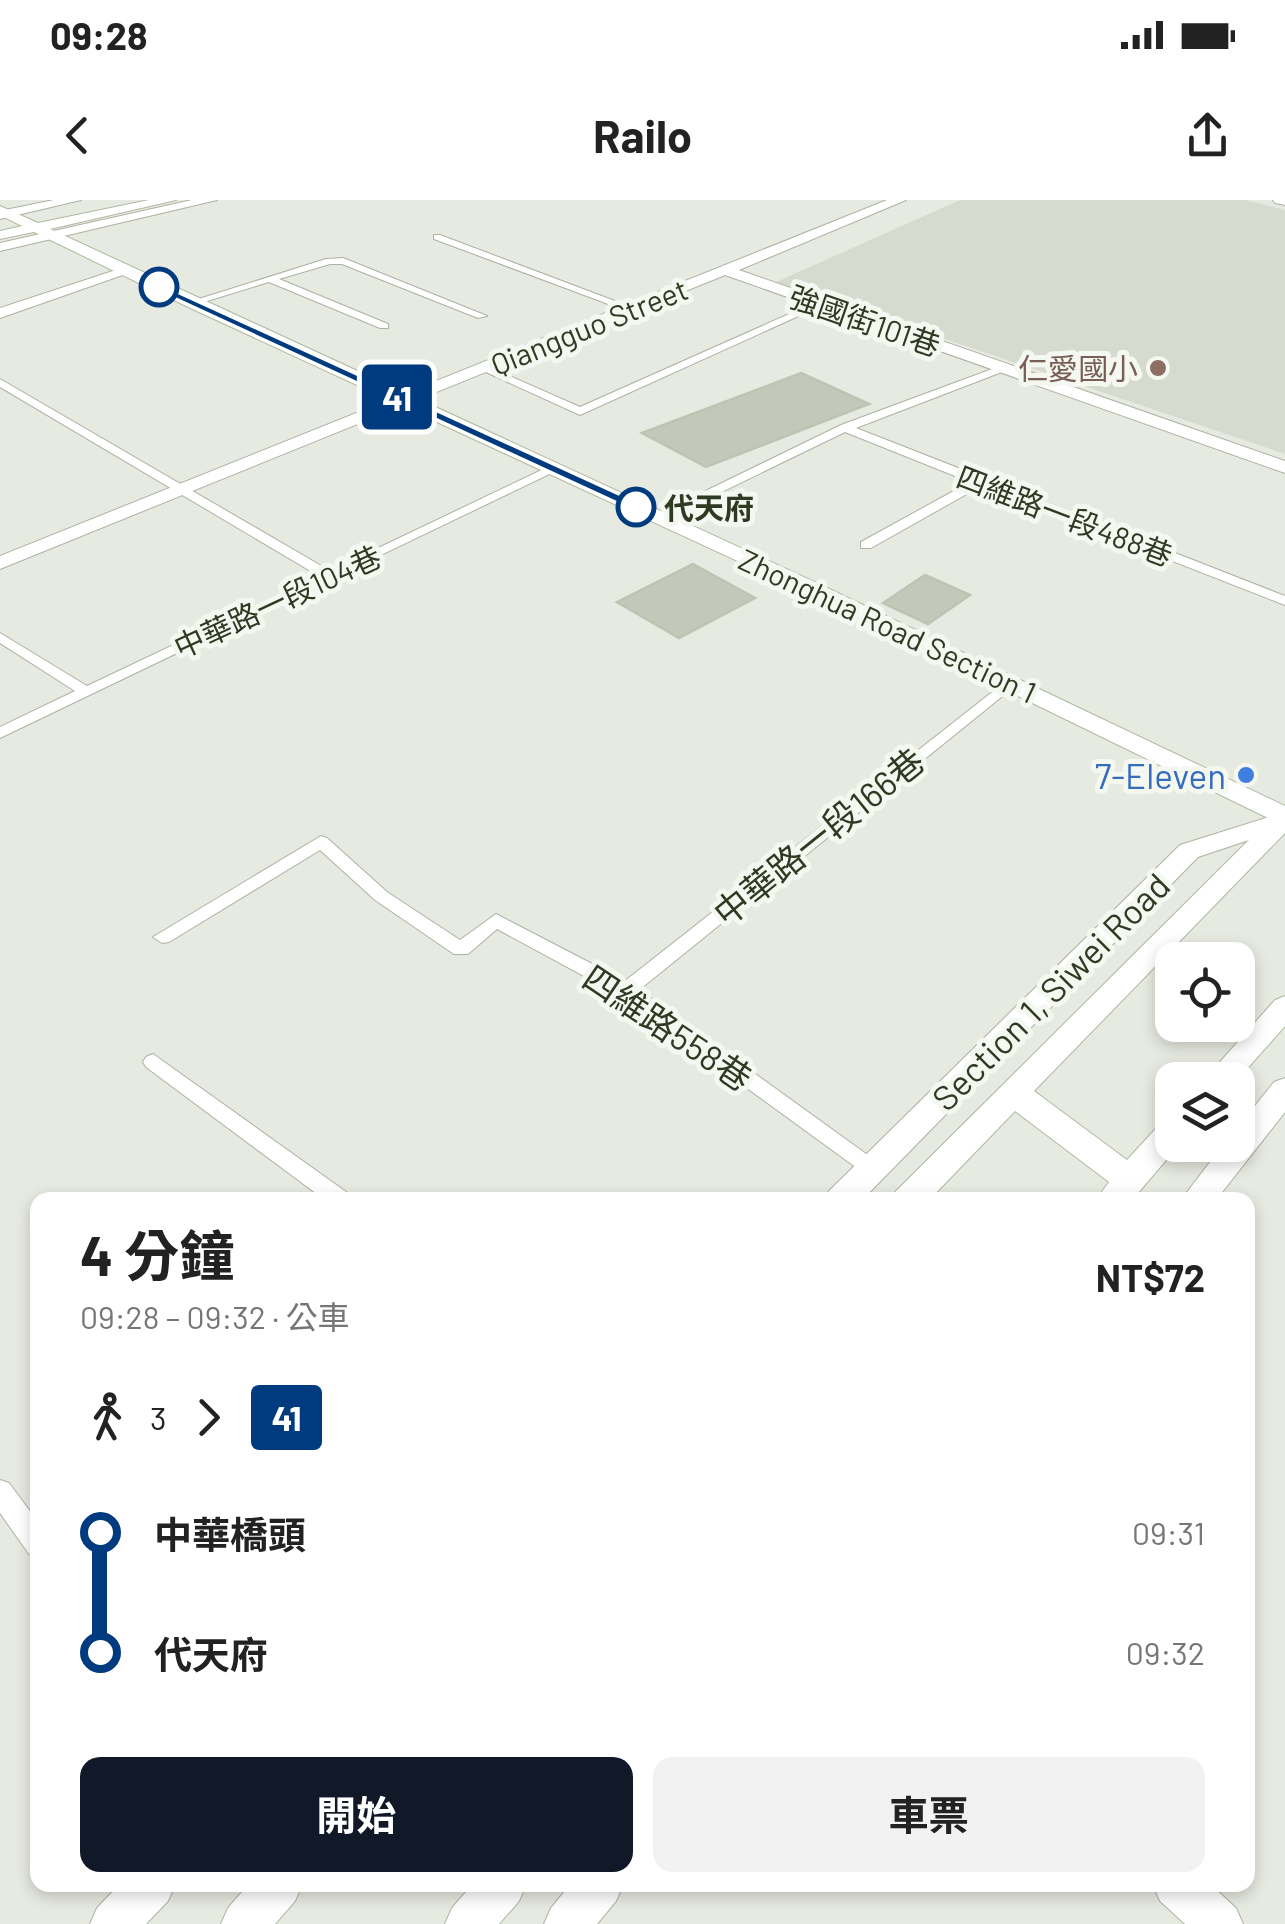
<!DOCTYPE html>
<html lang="zh-TW">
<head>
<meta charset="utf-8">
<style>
  body { margin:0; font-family:Barlow,"Noto Sans TC",sans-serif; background:#f2f2f2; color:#222; height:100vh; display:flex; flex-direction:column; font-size:38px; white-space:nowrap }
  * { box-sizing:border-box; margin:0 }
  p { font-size:32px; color:#767676 }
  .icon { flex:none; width:55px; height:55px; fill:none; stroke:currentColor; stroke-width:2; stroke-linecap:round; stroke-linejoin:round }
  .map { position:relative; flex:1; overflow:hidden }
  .panel { position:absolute; left:30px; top:992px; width:1225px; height:700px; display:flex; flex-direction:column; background:#fff; border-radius:20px; box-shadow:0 5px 15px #0003 }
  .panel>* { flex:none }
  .badge { padding:0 20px; border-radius:8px; font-size:35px; line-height:65px }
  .fabs { position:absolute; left:1155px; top:742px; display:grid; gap:20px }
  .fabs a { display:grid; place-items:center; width:100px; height:100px; border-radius:20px; background:#fff; box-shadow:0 5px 15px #0003; font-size:50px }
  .map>.badge { position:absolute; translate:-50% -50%; box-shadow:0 0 0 5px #fff }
  .legs { display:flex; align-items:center; gap:15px; height:110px; padding:0 50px; font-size:32px }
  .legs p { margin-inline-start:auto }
  .overview { display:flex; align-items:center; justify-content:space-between; height:170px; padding:0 50px }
  h1 { font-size:55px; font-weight:700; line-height:75px }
  .primary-button { display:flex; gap:20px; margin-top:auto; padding:20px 50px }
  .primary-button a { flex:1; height:115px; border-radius:20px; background:#111827; color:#fff; font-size:40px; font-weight:700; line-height:115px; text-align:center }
  .primary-button a+a { background:#f2f2f2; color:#222 }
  ul { padding:0 50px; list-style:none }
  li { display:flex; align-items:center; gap:35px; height:120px; font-size:38px }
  li i { display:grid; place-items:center; width:15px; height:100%; margin:0 12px; background:currentColor }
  li i::after { content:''; width:25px; height:25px; margin:-12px; border:8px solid; border-radius:50%; background:#fff }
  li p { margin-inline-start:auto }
  li:first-child i { background:linear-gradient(#0000 50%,currentColor 0) }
  li:last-child i { background:linear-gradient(currentColor 50%,#0000 0) }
  .status { display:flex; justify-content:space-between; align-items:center; height:70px; padding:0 50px; background:#fff; direction:ltr }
  .status svg { height:28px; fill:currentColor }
  header { display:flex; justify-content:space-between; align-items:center; height:130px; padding:0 50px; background:#fff; font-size:45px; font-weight:700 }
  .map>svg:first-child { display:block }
</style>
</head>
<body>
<div class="status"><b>09:28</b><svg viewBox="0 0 49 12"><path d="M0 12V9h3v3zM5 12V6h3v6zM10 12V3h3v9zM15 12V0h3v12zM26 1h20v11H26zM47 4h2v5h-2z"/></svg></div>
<header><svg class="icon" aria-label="back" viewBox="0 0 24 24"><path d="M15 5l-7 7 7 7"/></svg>Railo<svg class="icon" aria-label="share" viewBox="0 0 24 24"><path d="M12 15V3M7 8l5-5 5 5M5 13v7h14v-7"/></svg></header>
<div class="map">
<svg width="1285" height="1724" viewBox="0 0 1285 1724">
  <rect width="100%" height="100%" fill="#e7eae0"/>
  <polygon fill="#d7dacf" points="960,0 1246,0 1285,10 1285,254 776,82"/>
  <g fill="#c3c8b9" stroke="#bec4b3" stroke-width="2.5">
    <polygon points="801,173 869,204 706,267 642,233"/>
    <polygon points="693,364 755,398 679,438 617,402"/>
    <polygon points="925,375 970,395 928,424 883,403"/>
  </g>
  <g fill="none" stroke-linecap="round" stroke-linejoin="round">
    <defs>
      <g id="lane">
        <polygon points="434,35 440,35 636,109 627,111 434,39"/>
        <polygon points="343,58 487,116 478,118 342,64 330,64 279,79 388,124 388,128 380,128 269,82 191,106 186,103 326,59"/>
        <polygon points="816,102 825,104 580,215 477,168 487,166 580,207"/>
        <polygon points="1003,165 1007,166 1007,170 856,228 1285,396 1285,405 981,286 871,348 861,348 861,342 970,282 845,232 664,320 652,317 841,225"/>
        <polygon points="0,179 330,371 550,266 560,269 0,538 0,527 75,491 0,443 0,433 87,486 319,376 0,187"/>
        <polygon points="1010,478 1018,483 1015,486 639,790 880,964 883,970 880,976 872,979 619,795 497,729 468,754 454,754 375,700 320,650 169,742 162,743 153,737 321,636 327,638 387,692 460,740 496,714 625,781"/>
        <polygon points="153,854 349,994 352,1000 325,1000 146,867 143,862 146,857"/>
        <polygon points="0,1280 9,1283 38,1322 38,1358 29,1354 0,1313"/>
      </g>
      <g id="street">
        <polygon points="54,0 81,0 0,19 0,11"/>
        <polygon points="192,0 217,0 0,51 0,43"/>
        <polygon points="887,0 906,0 739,70 1285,261 1285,273 725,75 0,369 0,356"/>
        <polygon points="1273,0 1285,0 1285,5 1275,3"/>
        <polygon points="122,68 134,71 0,118 0,108"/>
        <polygon points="1285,612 1285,628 1198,657 862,1000 825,1000 829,991 1180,645"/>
        <polygon points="1285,878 1285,912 1216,1000 1181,1000 1223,945 1238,945 1238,927 1274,882"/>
        <polygon points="119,1685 175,1685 168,1701 146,1724 90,1724 97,1708"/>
        <polygon points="570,1685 623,1685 616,1701 597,1724 544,1724 551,1708"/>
        <polygon points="1153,1685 1211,1685 1236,1708 1243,1724 1185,1724 1160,1701"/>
      </g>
      <g id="secondary">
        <polygon points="149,0 176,0 50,29 823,386 1285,606 1285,633 1034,891 1127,960 1161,923 1172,920 1172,945 1179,945 1132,1000 1096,1000 1109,982 1015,911 929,1000 892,1000 896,991 1270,619 809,394 186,106 34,32 0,39 0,31 22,26 0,15 0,6 38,23"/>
        <polygon points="1285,796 1285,826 1237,880 1204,880 1275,800"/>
        <polygon points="248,1685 302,1685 295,1701 275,1724 221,1724 228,1708"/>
        <polygon points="472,1685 526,1685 519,1701 499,1724 445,1724 452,1708"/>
      </g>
    </defs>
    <use href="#lane" stroke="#acb2a3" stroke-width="2"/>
    <use href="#street" stroke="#acb2a3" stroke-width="2"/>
    <use href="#secondary" stroke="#afb9a2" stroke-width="2"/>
    <use href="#lane" fill="#fff" fill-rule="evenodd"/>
    <use href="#street" fill="#fff" fill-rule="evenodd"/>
    <use href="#secondary" fill="#fff" fill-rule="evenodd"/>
  </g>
  <polygon fill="#003b80" stroke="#fff" stroke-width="2.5" points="159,84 640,304 642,307 631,309 155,89"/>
  <g fill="#fff" stroke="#003b80" stroke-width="5">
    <circle cx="159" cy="87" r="18"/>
    <circle cx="636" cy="307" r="18"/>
  </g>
  <circle fill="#8d6e63" stroke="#f5f7f1" stroke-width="4" cx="1158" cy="168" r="10"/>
  <circle fill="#3f7fe0" stroke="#f5f7f1" stroke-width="4" cx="1246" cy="575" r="10"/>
  <g text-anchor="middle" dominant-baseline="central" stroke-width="10" stroke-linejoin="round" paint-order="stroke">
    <g font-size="30" fill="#2e3a22" stroke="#f5f7f1">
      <text transform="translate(865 120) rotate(19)">強國街101巷</text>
      <text transform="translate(589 126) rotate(-22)">Qiangguo Street</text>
      <text transform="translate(1065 315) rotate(21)">四維路一段488巷</text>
      <text transform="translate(277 401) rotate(-25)">中華路一段104巷</text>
      <text transform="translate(888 425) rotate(25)">Zhonghua Road Section 1</text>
    </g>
    <g font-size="30" fill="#785e54" stroke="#f5f7f1" text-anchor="end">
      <text x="1138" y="168">仁愛國小</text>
    </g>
    <g font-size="30" font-weight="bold" fill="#2e3a22" stroke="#f5f7f1" text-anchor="start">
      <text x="664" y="307">代天府</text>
    </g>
    <g font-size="35" fill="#366cbe" stroke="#f5f7f1" text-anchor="end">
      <text x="1226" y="575">7-Eleven</text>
    </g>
    <g font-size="35" fill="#2e3a22" stroke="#f5f7f1">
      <text transform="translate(818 636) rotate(-39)">中華路一段166巷</text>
      <text transform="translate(1050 791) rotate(-45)">Section 1, Siwei Road</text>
      <text transform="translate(668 827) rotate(34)">四維路558巷</text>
    </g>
  </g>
</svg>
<div class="fabs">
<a><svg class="icon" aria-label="locate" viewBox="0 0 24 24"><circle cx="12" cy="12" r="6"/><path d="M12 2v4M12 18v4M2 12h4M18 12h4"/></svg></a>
<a><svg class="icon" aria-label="layers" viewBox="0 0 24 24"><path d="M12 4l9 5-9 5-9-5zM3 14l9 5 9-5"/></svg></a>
</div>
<b class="badge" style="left:397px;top:197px;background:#003b80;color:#fff">41</b>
<section class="panel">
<div class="overview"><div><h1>4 分鐘</h1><p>09:28 – 09:32 · 公車</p></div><b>NT$72</b></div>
<div class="legs"><svg class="icon" aria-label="walk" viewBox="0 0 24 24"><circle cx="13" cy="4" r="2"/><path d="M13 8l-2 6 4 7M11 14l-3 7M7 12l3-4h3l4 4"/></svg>3<svg class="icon" aria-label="forward" viewBox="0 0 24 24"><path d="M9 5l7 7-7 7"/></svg><b class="badge" style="background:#003b80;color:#fff">41</b></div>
<ul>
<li><i style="color:#003b80"></i><b>中華橋頭</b><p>09:31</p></li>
<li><i style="color:#003b80"></i><b>代天府</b><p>09:32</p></li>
</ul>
<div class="primary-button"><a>開始</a><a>車票</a></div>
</section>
</div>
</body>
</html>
